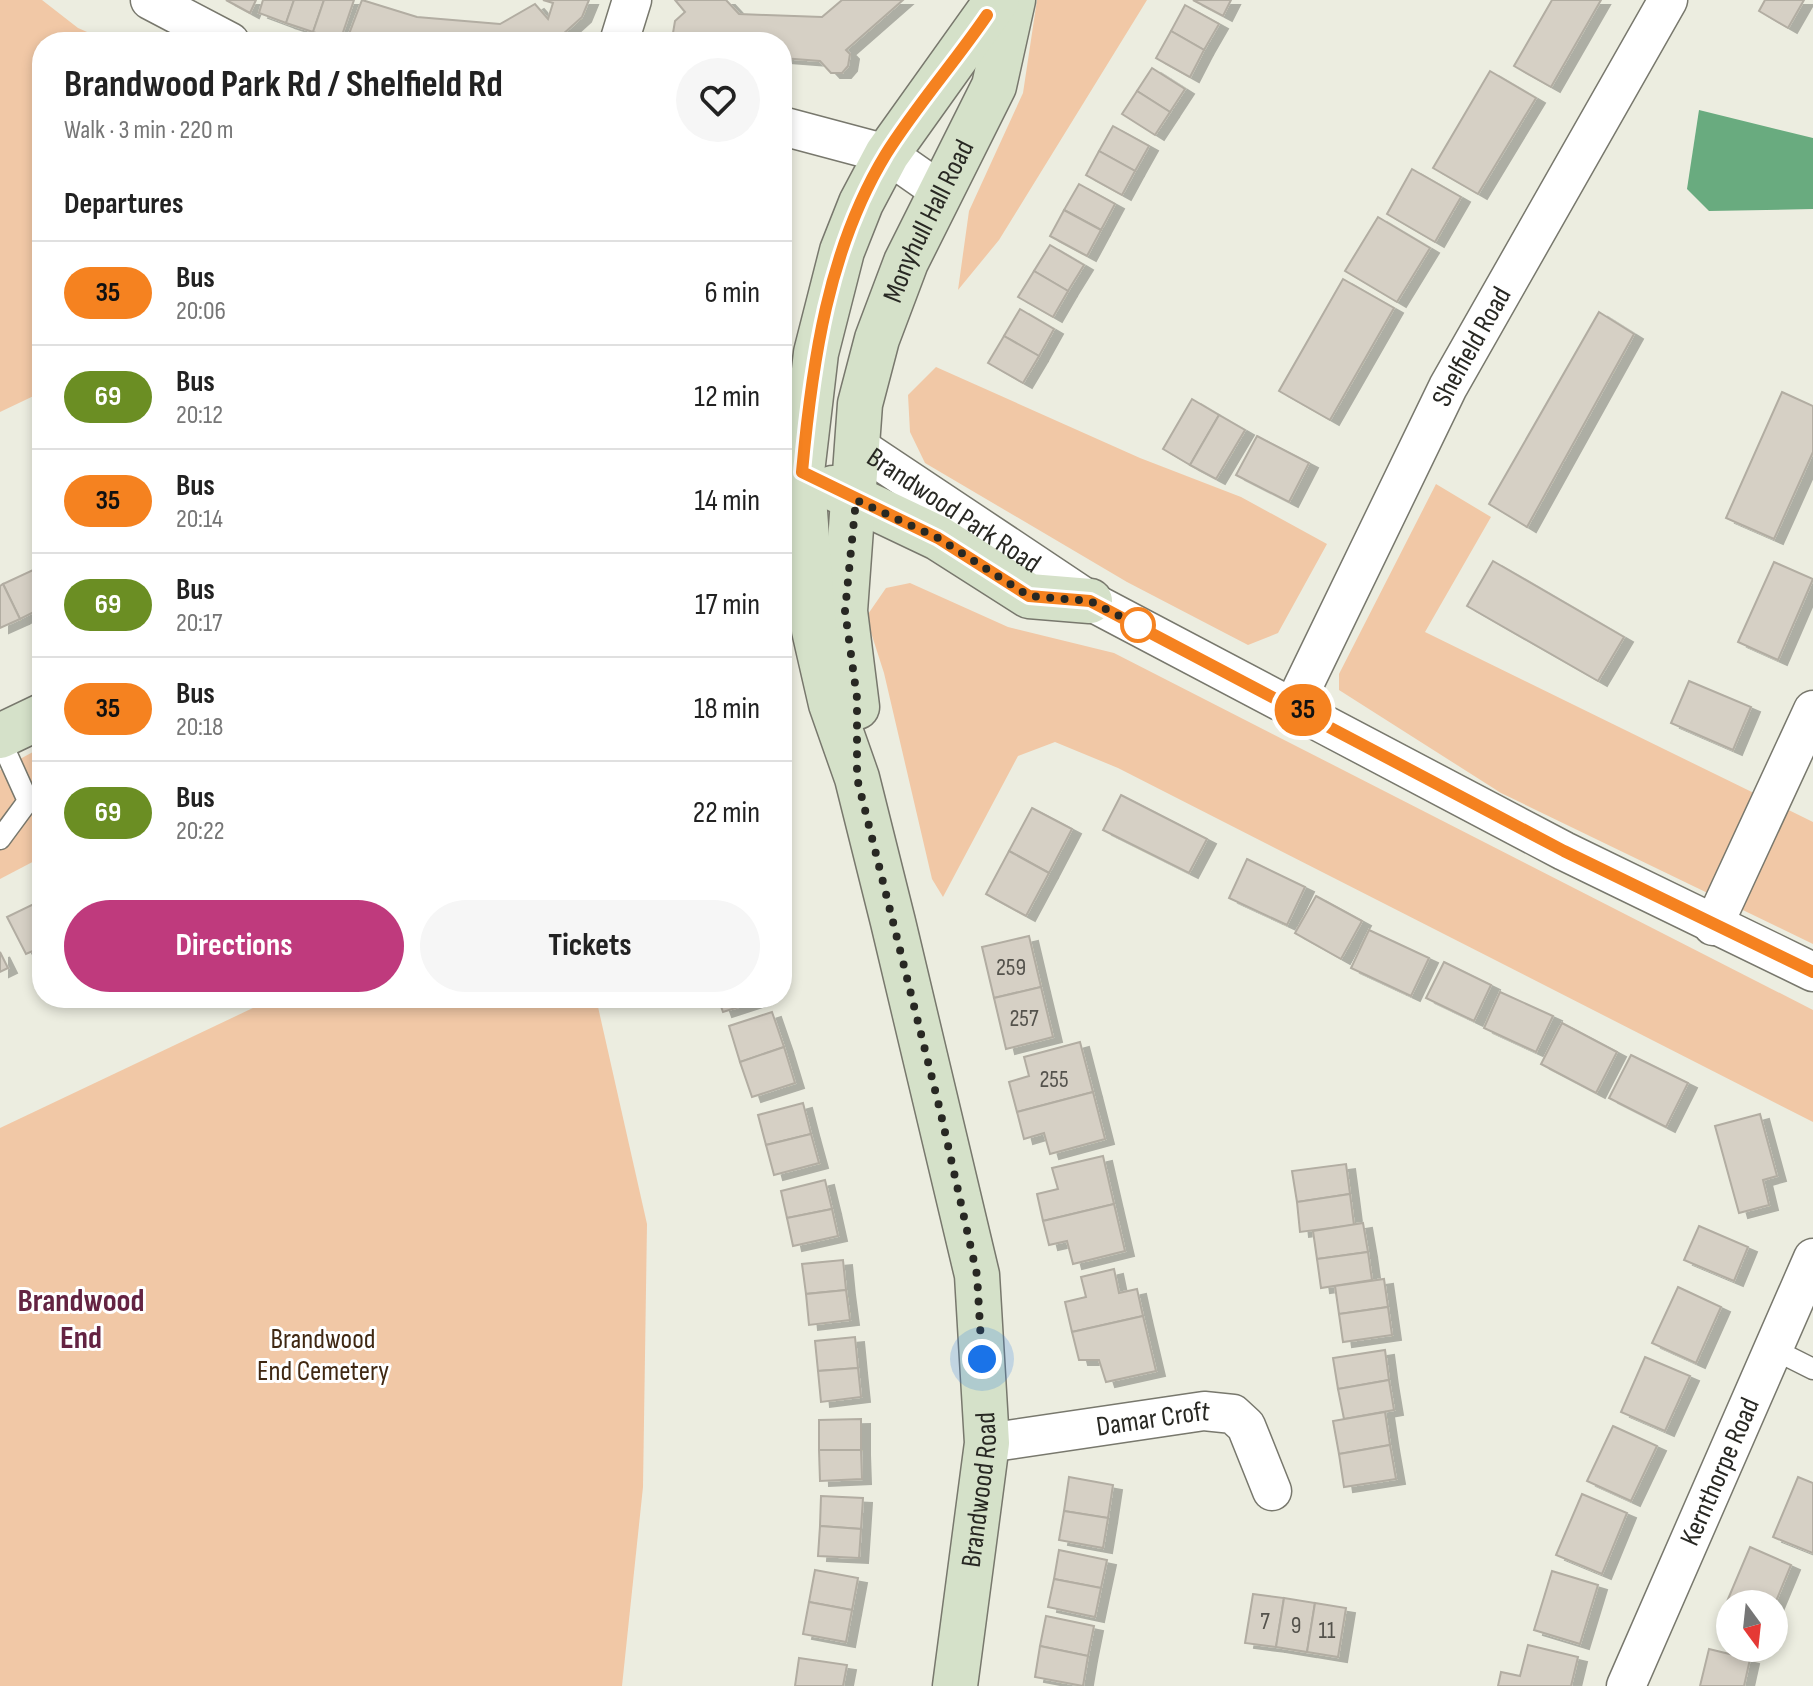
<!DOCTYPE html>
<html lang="en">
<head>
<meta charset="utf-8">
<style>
  body { margin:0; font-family:"Sofia Sans Condensed",sans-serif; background:#f6f6f6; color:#222; height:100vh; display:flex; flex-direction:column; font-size:30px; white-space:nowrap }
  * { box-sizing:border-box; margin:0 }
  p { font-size:26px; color:#767676 }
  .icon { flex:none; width:44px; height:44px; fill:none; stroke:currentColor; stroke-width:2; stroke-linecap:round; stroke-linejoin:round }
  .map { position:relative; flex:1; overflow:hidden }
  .details { position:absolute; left:32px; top:32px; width:760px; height:976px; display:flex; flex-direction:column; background:#fff; border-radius:32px; box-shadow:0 4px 12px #0003 }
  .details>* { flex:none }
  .badge { padding:0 16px; border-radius:26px; font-size:28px; line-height:52px }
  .needle { width:52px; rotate:165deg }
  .controls { position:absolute; left:1716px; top:1590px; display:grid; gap:16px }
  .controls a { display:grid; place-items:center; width:72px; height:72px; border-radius:50%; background:#fff; box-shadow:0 4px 12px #0003; font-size:40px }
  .you { position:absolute; width:40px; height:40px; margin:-20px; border:6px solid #fff; border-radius:50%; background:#1a73e8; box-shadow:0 0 0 12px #1a73e833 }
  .map>.badge { position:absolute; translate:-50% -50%; box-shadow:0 0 0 4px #fff }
  h2 { padding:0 32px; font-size:30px; line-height:72px }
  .round { display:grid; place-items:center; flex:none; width:84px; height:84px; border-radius:42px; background:#f6f6f6 }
  .summary { display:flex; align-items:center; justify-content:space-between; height:136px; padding:0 32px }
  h1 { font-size:38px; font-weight:700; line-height:60px }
  .cta { display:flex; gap:16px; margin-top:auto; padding:16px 32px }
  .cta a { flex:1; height:92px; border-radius:48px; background:#bf3a7d; color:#fff; font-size:32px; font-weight:700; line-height:92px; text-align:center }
  .cta a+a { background:#f6f6f6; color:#222 }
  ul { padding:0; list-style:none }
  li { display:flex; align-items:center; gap:24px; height:104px; padding:0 32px; border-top:2px solid #e0e0e0 }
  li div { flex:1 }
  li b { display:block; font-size:30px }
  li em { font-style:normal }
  li .badge { min-width:88px; font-weight:700; text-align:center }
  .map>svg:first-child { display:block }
</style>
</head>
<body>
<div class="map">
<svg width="1813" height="1686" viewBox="0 0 1813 1686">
  <defs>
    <filter id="shadow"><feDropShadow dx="9" dy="5" stdDeviation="0" flood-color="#0004"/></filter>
  </defs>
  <rect width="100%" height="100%" fill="#ecede0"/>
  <g fill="#f1c8a6">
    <polygon points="0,0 42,0 78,28 110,42 42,42 42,392 0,412"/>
    <polygon points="1037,0 1147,0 999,240 958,290 969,211 1023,93"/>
    <polygon points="936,367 1140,458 1241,497 1327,544 1278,633 1248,645 1127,582 925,463 910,432 908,395"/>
    <polygon points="1436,484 1491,517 1425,632 1813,822 1813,944 1501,793 1339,690 1339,674"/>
    <polygon points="910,583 1008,627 1114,653 1813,1010 1813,1122 1118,768 1055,742 1018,756 943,897 932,879 884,673 866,617 886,588"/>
    <polygon points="42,747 42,857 0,879 0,770"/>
    <polygon points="274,998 596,998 647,1224 643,1487 622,1686 0,1686 0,1128"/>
  </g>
  <polygon fill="#69ab7f" points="1699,110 1813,138 1813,209 1709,211 1687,189"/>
  <g fill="#d6d0c5" stroke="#b2ada2" stroke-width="2" filter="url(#shadow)">
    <polygon points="226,0 256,0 250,13"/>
    <polygon points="263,0 294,0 286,23 259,13"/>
    <polygon points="294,0 324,0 313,32 286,23"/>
    <polygon points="324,0 354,0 340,41 313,32"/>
    <polygon points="362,0 417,17 500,24 535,4 548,19 553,3 543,0 589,0 582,17 561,36 565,42 346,42"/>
    <polygon points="675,0 726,0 739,14 822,17 842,0 903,0 846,50 850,54 848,66 842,73 831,73 820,61 782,58 782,42 681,42 673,33 675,21 685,12"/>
    <polygon points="1193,0 1231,0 1223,16"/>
    <polygon points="1552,0 1601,0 1551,87 1514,66"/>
    <polygon points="1765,0 1804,0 1788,28 1759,11"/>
    <polygon points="1185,5 1219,24 1204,50 1171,31"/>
    <polygon points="1171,31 1204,50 1190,77 1156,58"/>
    <polygon points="1152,68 1185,89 1170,112 1137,91"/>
    <polygon points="1490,71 1536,98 1478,194 1433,168"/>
    <polygon points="1137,91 1170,112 1155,135 1122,114"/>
    <polygon points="1113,126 1149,146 1135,171 1099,151"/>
    <polygon points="1099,151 1135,171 1122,195 1086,175"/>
    <polygon points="1412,169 1461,197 1435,242 1387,214"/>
    <polygon points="1079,184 1115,204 1101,230 1064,210"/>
    <polygon points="1064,210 1101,230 1087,256 1050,236"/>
    <polygon points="1378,217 1430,248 1397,302 1345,271"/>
    <polygon points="1050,245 1084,265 1068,291 1034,271"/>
    <polygon points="1034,271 1068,291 1053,317 1018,297"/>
    <polygon points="1343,279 1394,308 1330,420 1279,391"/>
    <polygon points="1020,309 1054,329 1039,356 1004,336"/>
    <polygon points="1599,312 1634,334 1527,527 1489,504"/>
    <polygon points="1004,336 1039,356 1023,383 988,363"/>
    <polygon points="1782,392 1813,406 1813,452 1774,539 1726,518"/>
    <polygon points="1192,399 1219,415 1190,465 1163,449"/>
    <polygon points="1219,415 1245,430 1216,479 1190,465"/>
    <polygon points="1257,436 1309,463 1289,502 1236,475"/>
    <polygon points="1493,561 1624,637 1598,681 1467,606"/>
    <polygon points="1774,562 1813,579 1778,660 1738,642"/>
    <polygon points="33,570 42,589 42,608 20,619 3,584"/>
    <polygon points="3,584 20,619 0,628 0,586"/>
    <polygon points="1689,681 1751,707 1733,750 1671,723"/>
    <polygon points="1121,795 1207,839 1189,873 1103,830"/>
    <polygon points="1032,808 1072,829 1049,873 1009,851"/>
    <polygon points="1009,851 1049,873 1026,916 986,894"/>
    <polygon points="1247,859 1305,887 1287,925 1229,898"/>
    <polygon points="1316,896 1362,921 1341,959 1295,933"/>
    <polygon points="42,900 42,947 26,954 7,917"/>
    <polygon points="1369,930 1429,958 1411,996 1351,968"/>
    <polygon points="1029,936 1041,987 994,998 982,947"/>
    <polygon points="0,952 8,968 0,972"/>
    <polygon points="1444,962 1491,985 1474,1021 1426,998"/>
    <polygon points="1041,987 1053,1037 1006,1049 994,998"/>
    <polygon points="1500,992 1553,1016 1536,1052 1484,1028"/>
    <polygon points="718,998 763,998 763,999 723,1012"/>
    <polygon points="772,1012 784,1047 740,1062 729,1026"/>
    <polygon points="1562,1023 1617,1052 1596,1093 1541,1064"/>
    <polygon points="1080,1042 1093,1092 1017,1112 1009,1082 1029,1076 1024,1057"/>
    <polygon points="784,1047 795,1083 752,1097 740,1062"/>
    <polygon points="1631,1055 1688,1083 1666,1127 1609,1098"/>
    <polygon points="1093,1092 1105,1139 1050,1154 1044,1133 1024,1139 1017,1112"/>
    <polygon points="803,1103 811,1134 766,1145 758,1115"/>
    <polygon points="1760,1114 1777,1176 1763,1180 1769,1205 1739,1213 1715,1126"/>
    <polygon points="811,1134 819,1163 774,1175 766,1145"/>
    <polygon points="1103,1156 1114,1204 1043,1221 1037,1194 1058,1189 1052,1168"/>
    <polygon points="1346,1164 1350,1194 1297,1202 1292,1171"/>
    <polygon points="825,1180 832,1209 787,1218 781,1191"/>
    <polygon points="1350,1194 1354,1225 1300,1232 1297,1202"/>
    <polygon points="1114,1204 1125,1251 1073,1264 1067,1241 1049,1245 1043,1221"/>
    <polygon points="832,1209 838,1236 793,1246 787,1218"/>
    <polygon points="1363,1223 1368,1252 1317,1259 1313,1231"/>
    <polygon points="1699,1226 1748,1247 1734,1281 1684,1260"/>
    <polygon points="1368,1252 1372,1280 1321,1288 1317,1259"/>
    <polygon points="843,1260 846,1290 806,1294 802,1264"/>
    <polygon points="1114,1269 1119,1293 1137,1289 1143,1316 1072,1332 1065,1302 1086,1297 1081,1277"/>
    <polygon points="1384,1279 1388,1307 1339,1314 1335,1286"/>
    <polygon points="1678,1287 1721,1307 1696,1363 1652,1343"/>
    <polygon points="846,1290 850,1320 809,1325 806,1294"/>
    <polygon points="1388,1307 1392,1335 1343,1342 1339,1314"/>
    <polygon points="1143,1316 1156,1371 1106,1382 1099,1360 1079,1360 1072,1332"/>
    <polygon points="855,1337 858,1368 818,1371 815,1341"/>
    <polygon points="1385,1350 1389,1380 1338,1389 1333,1358"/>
    <polygon points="1645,1357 1690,1376 1665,1431 1621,1412"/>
    <polygon points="858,1368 861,1397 821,1402 818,1371"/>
    <polygon points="1389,1380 1394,1410 1344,1419 1338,1389"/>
    <polygon points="1385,1412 1390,1445 1339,1454 1333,1421"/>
    <polygon points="861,1419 861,1450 819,1450 819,1420"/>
    <polygon points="1613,1426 1657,1446 1631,1501 1587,1481"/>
    <polygon points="1390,1445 1396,1479 1344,1487 1339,1454"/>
    <polygon points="819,1450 861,1450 862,1479 820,1481"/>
    <polygon points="1069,1477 1113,1485 1108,1518 1064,1511"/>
    <polygon points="1798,1477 1813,1483 1813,1553 1773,1537"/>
    <polygon points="1582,1494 1627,1513 1602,1574 1556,1555"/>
    <polygon points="821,1496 863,1498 861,1529 820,1526"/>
    <polygon points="1064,1511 1108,1518 1103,1548 1059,1540"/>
    <polygon points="820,1526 861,1529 859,1558 818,1556"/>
    <polygon points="1750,1547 1791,1565 1774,1606 1730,1604 1730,1622 1720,1618"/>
    <polygon points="1059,1550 1107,1560 1101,1588 1054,1579"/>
    <polygon points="815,1570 858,1578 852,1610 809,1602"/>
    <polygon points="1552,1571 1598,1585 1580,1644 1534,1630"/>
    <polygon points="1054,1579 1101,1588 1095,1617 1048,1607"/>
    <polygon points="1253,1594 1284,1598 1276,1647 1245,1643"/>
    <polygon points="1284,1598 1315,1603 1307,1652 1276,1647"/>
    <polygon points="809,1602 852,1610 846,1642 803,1634"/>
    <polygon points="1315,1603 1346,1608 1338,1657 1307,1652"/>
    <polygon points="1046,1616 1094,1626 1088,1656 1040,1646"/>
    <polygon points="1528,1645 1578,1657 1571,1686 1498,1686 1501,1672 1520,1676"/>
    <polygon points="1040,1646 1088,1656 1083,1686 1035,1677"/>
    <polygon points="1709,1649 1750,1659 1744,1686 1700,1686"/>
    <polygon points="799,1658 847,1665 843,1686 795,1686"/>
  </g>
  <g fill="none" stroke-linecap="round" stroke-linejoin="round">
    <defs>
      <g id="lane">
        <polyline points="0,739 28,801 0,839"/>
        <polyline points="1773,1349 1813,1369"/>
      </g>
      <g id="street">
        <polyline points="150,0 230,42"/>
        <polyline points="619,42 632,0"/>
        <polyline points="782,126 887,154 940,191"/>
        <path id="s1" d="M859,447L1090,601L1564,851L1813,972"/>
        <path id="s2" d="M1294,705L1448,387L1668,0"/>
        <polyline points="1713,926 1813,710"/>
        <path id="s3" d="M987,1443L1204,1411L1233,1414L1246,1426L1272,1491"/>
        <path id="s4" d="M1626,1686L1813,1258"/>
      </g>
      <g id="secondary">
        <polyline points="833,488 938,538 1029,596 1090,601"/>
        <path id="s5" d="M857,707L845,611L860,404L877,339L906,262L994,86L1013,0"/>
        <polyline points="0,736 42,716"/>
        <path id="s6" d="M955,1686L987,1443L977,1275L893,922L857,778L831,704L814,630L802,472L816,353L842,251L861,203L887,154L997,0"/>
      </g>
    </defs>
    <use href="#lane" stroke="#78786d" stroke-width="23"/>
    <use href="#street" stroke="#78786d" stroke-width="41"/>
    <use href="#secondary" stroke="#78786d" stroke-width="47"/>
    <use href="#lane" stroke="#fff" stroke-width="20"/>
    <use href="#street" stroke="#fff" stroke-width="38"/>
    <use href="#secondary" stroke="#d5e1c9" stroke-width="44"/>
  </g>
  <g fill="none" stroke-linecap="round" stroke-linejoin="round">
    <defs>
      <path id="line" d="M987,15C955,62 916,106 886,154C828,249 812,363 802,472L938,538L1029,596L1090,601L1564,851L1813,972"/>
    </defs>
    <use href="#line" stroke="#fff" stroke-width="18"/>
    <use href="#line" stroke="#f58220" stroke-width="12"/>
    <polyline stroke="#282823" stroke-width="8" stroke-dasharray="0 14.4" points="982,1359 977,1275 940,1110 857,778 857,698 845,611 856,500 938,538 1029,596 1090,601 1141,627 1138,625"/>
  </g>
  <circle fill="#fff" stroke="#f58220" stroke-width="4" cx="1138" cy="625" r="16"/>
  <g text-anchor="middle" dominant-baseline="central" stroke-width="6" stroke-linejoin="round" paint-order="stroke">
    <g font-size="24" fill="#54524c">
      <text x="1011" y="967">259</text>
      <text x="1024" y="1018">257</text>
      <text x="1054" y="1079">255</text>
      <text x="1265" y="1621">7</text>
      <text x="1296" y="1625">9</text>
      <text x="1327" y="1630">11</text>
    </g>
    <g font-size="28" fill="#282823" stroke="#fff">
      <text stroke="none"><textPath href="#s5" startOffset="500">Monyhull Hall Road</textPath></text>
      <text stroke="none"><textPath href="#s2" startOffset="400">Shelfield Road</textPath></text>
      <text stroke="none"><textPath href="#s1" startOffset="114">Brandwood Park Road</textPath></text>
      <text stroke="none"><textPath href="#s3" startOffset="168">Damar Croft</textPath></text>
      <text stroke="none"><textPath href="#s4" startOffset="234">Kernthorpe Road</textPath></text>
      <text stroke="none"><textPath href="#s6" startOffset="198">Brandwood Road</textPath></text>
    </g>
    <g font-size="28" fill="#402812" stroke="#fff">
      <text x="323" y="1339">Brandwood<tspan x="323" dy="32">End Cemetery</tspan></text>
    </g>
    <g font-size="32" font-weight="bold" fill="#642342" stroke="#fff">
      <text x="81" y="1301">Brandwood<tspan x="81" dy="37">End</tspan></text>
    </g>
  </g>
</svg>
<div class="controls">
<a><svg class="needle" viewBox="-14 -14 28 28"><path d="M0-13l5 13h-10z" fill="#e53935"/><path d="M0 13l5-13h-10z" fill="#767676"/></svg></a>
</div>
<div class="you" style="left:982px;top:1359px"></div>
<b class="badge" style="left:1303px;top:710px;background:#f58220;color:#111">35</b>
<section class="details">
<div class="summary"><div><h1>Brandwood Park Rd / Shelfield Rd</h1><p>Walk · 3 min · 220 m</p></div><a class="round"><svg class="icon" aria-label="heart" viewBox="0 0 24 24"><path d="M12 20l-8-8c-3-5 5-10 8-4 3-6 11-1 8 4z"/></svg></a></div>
<h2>Departures</h2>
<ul>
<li><span class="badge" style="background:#f58220;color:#111">35</span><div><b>Bus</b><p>20:06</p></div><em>6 min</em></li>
<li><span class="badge" style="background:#6b8e23;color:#fff">69</span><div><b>Bus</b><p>20:12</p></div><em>12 min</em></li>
<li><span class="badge" style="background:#f58220;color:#111">35</span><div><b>Bus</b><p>20:14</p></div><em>14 min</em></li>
<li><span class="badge" style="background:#6b8e23;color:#fff">69</span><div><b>Bus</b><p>20:17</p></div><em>17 min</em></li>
<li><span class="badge" style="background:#f58220;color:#111">35</span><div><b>Bus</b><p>20:18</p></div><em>18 min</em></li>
<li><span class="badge" style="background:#6b8e23;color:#fff">69</span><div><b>Bus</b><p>20:22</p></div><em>22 min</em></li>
</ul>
<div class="cta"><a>Directions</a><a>Tickets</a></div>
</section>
</div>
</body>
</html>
